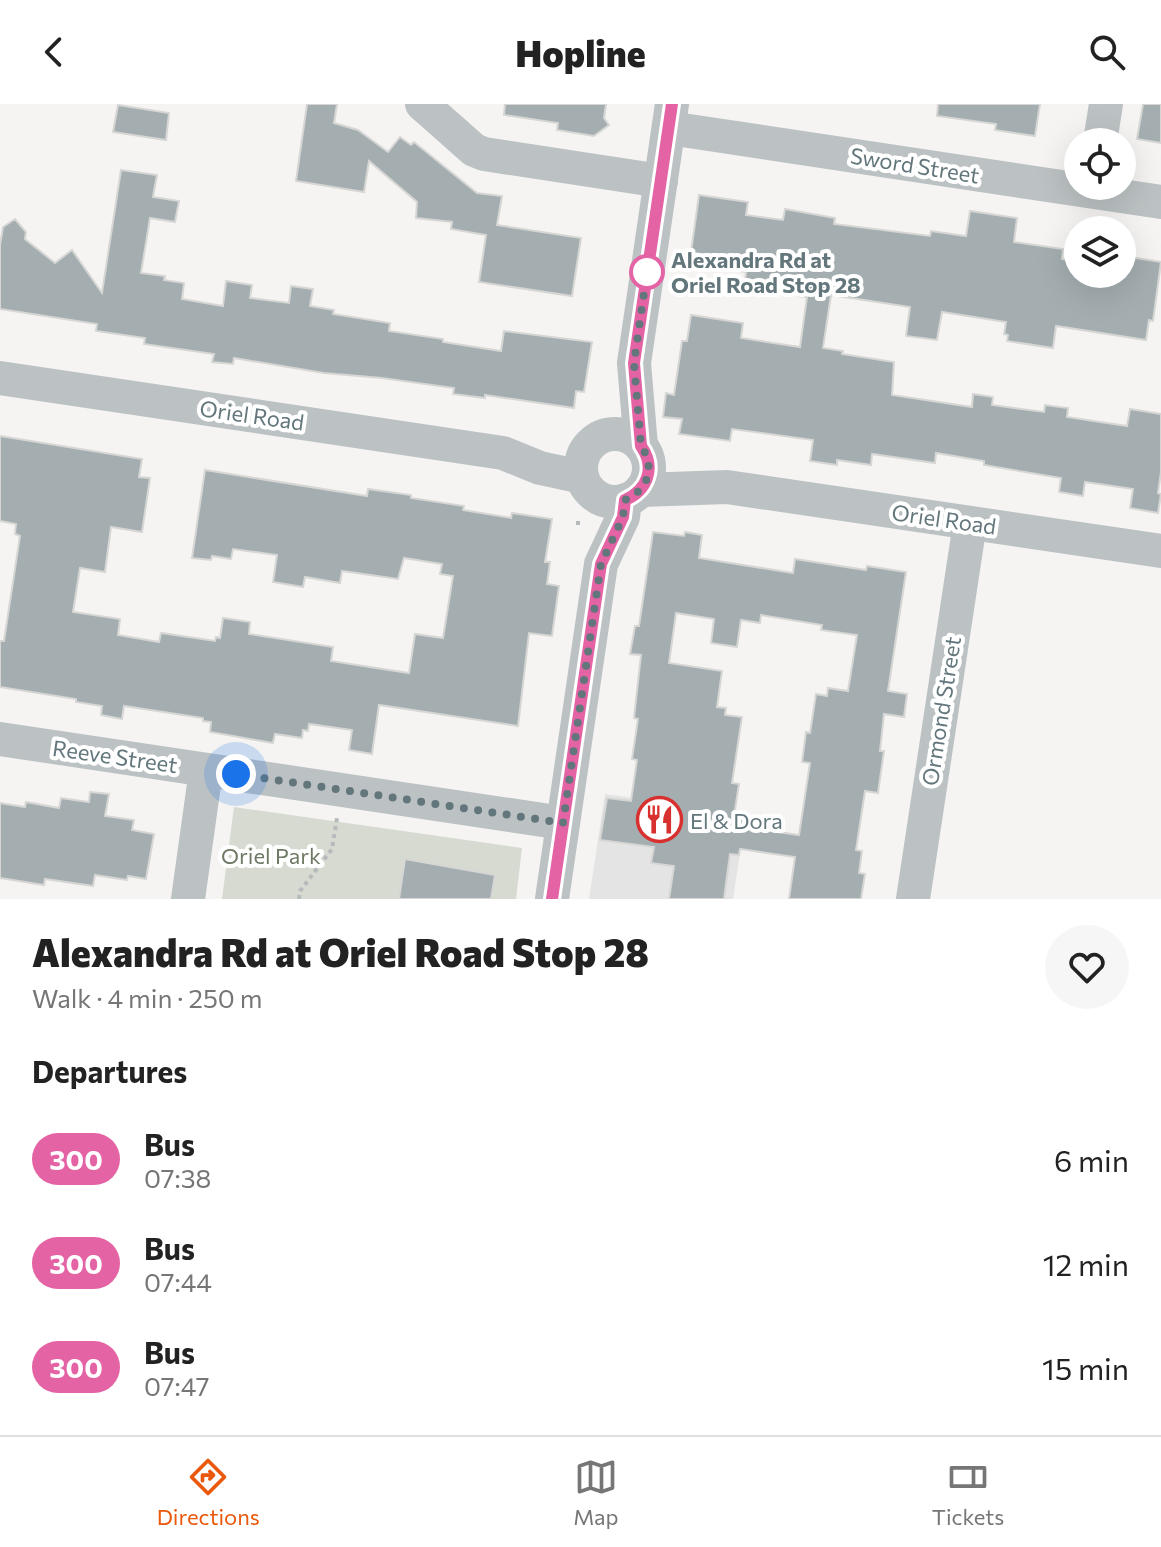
<!DOCTYPE html>
<html lang="en">
<head>
<meta charset="utf-8">
<style>
  body { margin:0; font-family:Commissioner,sans-serif; background:#f6f6f6; color:#222; height:100vh; display:flex; flex-direction:column; font-size:30px; white-space:nowrap }
  * { box-sizing:border-box; margin:0 }
  p { font-size:26px; color:#767676 }
  .icon { flex:none; width:44px; height:44px; fill:none; stroke:currentColor; stroke-width:2; stroke-linecap:round; stroke-linejoin:round }
  .map { position:relative; height:795px; overflow:hidden }
  .side { display:flex; flex-direction:column; background:#fff; flex:1 }
  .side>* { flex:none }
  .badge { padding:0 16px; border-radius:26px; font-size:28px; line-height:52px }
  .buttons { position:absolute; left:1064px; top:24px; display:grid; gap:16px }
  .buttons a { display:grid; place-items:center; width:72px; height:72px; border-radius:50%; background:#fff; box-shadow:0 8px 32px #0002; font-size:40px }
  .you { position:absolute; width:40px; height:40px; margin:-20px; border:6px solid #fff; border-radius:50%; background:#1a73e8; box-shadow:0 0 0 12px #1a73e833 }
  .map>.badge { position:absolute; translate:-50% -50%; box-shadow:0 0 0 4px #fff }
  h2 { padding:0 32px; font-size:30px; line-height:72px }
  .round { display:grid; place-items:center; flex:none; width:84px; height:84px; border-radius:42px; background:#f6f6f6 }
  .headline { display:flex; align-items:center; justify-content:space-between; height:136px; padding:0 32px }
  h1 { font-size:38px; font-weight:800; line-height:60px }
  ul { padding:0; list-style:none }
  li { display:flex; align-items:center; gap:24px; height:104px; padding:0 32px }
  li div { flex:1 }
  li b { display:block; font-size:30px }
  li em { font-style:normal }
  li .badge { min-width:88px; font-weight:700; text-align:center }
  header { display:flex; justify-content:space-between; align-items:center; height:104px; padding:0 32px; background:#fff; font-size:36px; font-weight:800 }
  .tab-bar { display:flex; justify-content:space-around; align-items:center; height:112px; border-top:2px solid #e0e0e0; background:#fff; font-size:22px; color:#767676 }
  .tab-bar a { display:grid; justify-items:center; gap:4px }
  .tab-bar .active { color:#ea580c }
  .map>svg:first-child { display:block }
</style>
</head>
<body>
<header><svg class="icon" aria-label="back" viewBox="0 0 24 24"><path d="M15 5l-7 7 7 7"/></svg>Hopline<svg class="icon" aria-label="search" viewBox="0 0 24 24"><circle cx="10" cy="10" r="6"/><path d="M15 15l6 6"/></svg></header>
<div class="map">
<svg width="1161" height="795" viewBox="0 0 1161 795">
  <rect width="100%" height="100%" fill="#f5f4f2"/>
  <polygon fill="#e3e4e3" points="605,690 746,710 733,795 589,795"/>
  <polygon fill="#d6dad1" points="234,703 522,744 516,795 222,795"/>
  <g fill="#a4aeb1" stroke="#d6d6d4" stroke-width="2" fill-rule="evenodd">
    <polygon points="307,0 337,0 334,19 358,26 388,48 400,33 411,41 414,38 477,89 502,92 497,121 581,134 572,192 479,178 486,131 451,125 452,118 416,114 417,98 369,57 364,88 296,77"/>
    <polygon points="505,0 606,0 604,14 609,21 594,32 557,26 558,19 504,11"/>
    <polygon points="938,0 1040,0 1035,32 995,26 996,20 937,12"/>
    <polygon points="1143,0 1161,0 1161,39 1137,35"/>
    <polygon points="118,1 169,9 166,36 113,28"/>
    <polygon points="121,66 157,71 153,93 179,97 175,118 150,114 141,169 165,172 164,176 184,179 182,195 223,202 226,177 252,181 250,194 289,199 291,182 313,185 310,202 334,206 333,210 390,219 389,227 443,235 443,238 501,247 504,227 592,238 584,288 576,287 574,304 485,291 485,294 453,290 454,284 382,274 324,269 234,254 233,260 212,258 214,250 144,240 145,234 96,227 97,220 0,205 0,141 3,123 15,115 26,128 25,135 55,159 72,146 102,189"/>
    <polygon points="699,91 748,98 746,111 783,116 785,105 835,114 834,120 930,132 931,127 966,132 970,107 1017,114 1014,138 1063,145 1062,155 1078,158 1078,170 1122,170 1122,161 1129,162 1130,153 1161,158 1153,217 1149,216 1146,236 1056,222 1053,244 1007,237 1008,231 1004,230 1006,218 942,208 937,236 906,232 910,203 831,191 823,244 843,247 842,250 894,258 892,291 972,303 973,290 993,293 992,301 1044,308 1045,301 1068,304 1067,313 1127,322 1130,305 1161,310 1161,368 1158,389 1161,390 1158,409 1130,404 1133,385 1085,378 1083,392 1059,388 1061,374 984,361 984,357 936,349 935,359 872,350 871,361 837,356 837,361 810,357 813,336 732,325 730,337 679,330 682,315 663,313 666,289 674,291 682,237 687,237 691,211 743,219 741,234 800,243 807,193 798,192 799,185 745,177 746,168 703,162 705,151 691,148"/>
    <polygon points="0,332 142,355 139,373 150,374 142,428 111,423 105,468 80,464 73,508 120,515 118,531 159,538 161,529 215,537 216,533 220,534 223,514 250,518 249,530 333,543 331,557 409,569 415,530 443,534 453,472 440,470 442,460 404,454 398,475 342,467 340,479 305,473 303,483 273,478 277,451 233,445 231,455 212,452 211,456 192,454 205,366 367,392 368,385 411,391 411,394 464,402 463,406 511,414 512,409 552,415 545,458 550,458 547,480 559,482 552,532 529,529 518,622 379,601 372,650 349,646 352,626 309,620 308,627 303,626 302,634 275,630 273,639 210,628 211,618 203,617 203,614 124,602 122,615 101,611 102,602 76,598 76,595 0,583 0,537 4,537 20,432 15,430 16,420 0,417"/>
    <path d="M653,428L684,432L685,428L702,431L699,454L793,469L795,455L866,466L867,462L906,468L888,587L907,590L904,613L884,610L880,647H884L878,689L865,687L856,746L862,747L859,769L865,770L861,795H789L795,753L740,745L739,751L730,750L724,795H669L674,762L651,759L654,743L600,736L607,694L631,697L637,656L632,655L638,615L634,614L641,551L630,550L635,522H639ZM676,509L714,515L711,539L737,543L741,516L760,519L761,511L822,521L821,526L857,531L848,587L828,584L827,592L816,590L810,629L806,628L802,658L810,659L799,731L743,723L744,714L734,712L739,680L732,679L742,613L725,611L726,604L717,603L722,567L669,559Z"/>
    <polygon points="90,688 109,690 105,712 134,716 132,726 154,730 146,775 128,772 127,776 95,771 93,782 45,775 44,781 0,774 0,699 25,703 26,698 59,704 61,694 89,698"/>
    <polygon points="405,755 495,771 491,795 399,795"/>
  </g>
  <g fill="none" stroke-linecap="round" stroke-linejoin="round">
    <g stroke="#b6babb" stroke-width="4" stroke-dasharray="4 4" stroke-linecap="butt">
      <polyline points="576,419 583,419"/>
      <polyline points="299,795 300,787 332,745 337,714"/>
    </g>
    <g stroke="#bcc2c3" stroke-width="34">
      <polyline points="422,0 474,46 484,50 661,77"/>
      <polyline points="669,24 1161,98"/>
      <polyline points="1100,38 1106,0"/>
      <polyline points="0,274 503,349 540,364 582,373"/>
      <circle cx="615" cy="364" r="34"/>
      <polyline points="641,342 634,259 672,0"/>
      <polyline points="641,386 727,383 1161,447"/>
      <polyline points="0,635 563,719"/>
      <polyline points="188,795 206,666"/>
      <polyline points="552,795 601,460 623,413 625,396"/>
      <polyline points="913,795 970,419"/>
    </g>
  </g>
  <g fill="none" stroke-linecap="round" stroke-linejoin="round">
    <defs>
      <path id="line" d="M552,795L601,460L623,413L625,396C648,386 656,363 641,342L634,259L672,0"/>
    </defs>
    <use href="#line" stroke="#fff" stroke-width="18"/>
    <use href="#line" stroke="#e463a4" stroke-width="12"/>
    <path stroke="#62767b" stroke-width="8" stroke-dasharray="0 14.4" d="M236,670L563,719L601,460L623,413L625,396C648,386 656,363 641,342L634,259L647,168"/>
  </g>
  <defs>
    <symbol id="restaurant-ring" viewBox="-11 -11 22 22"><circle r="9.5" fill="#fff" stroke="#d8302e" stroke-width="1.5"/><path d="M-5-6h1v4h1v-4h1v4h1v-4h1v5L-1.5 .5V6h-2V.5L-5-1ZM5-6V6H3V1.5H1.5Q1.5-4 5-6Z" fill="#d8302e"/></symbol>
  </defs>
  <g fill-rule="evenodd">
    <use href="#restaurant-ring" x="634" y="690" width="51" height="51"/>
  </g>
  <circle fill="#fff" stroke="#e463a4" stroke-width="4" cx="647" cy="168" r="16"/>
  <g text-anchor="middle" dominant-baseline="central" stroke-width="8" stroke-linejoin="round" paint-order="stroke">
    <g font-size="22" fill="#62767b" stroke="#fff">
      <text transform="translate(915 61) rotate(9)">Sword Street</text>
      <text transform="translate(252 311) rotate(8)">Oriel Road</text>
      <text transform="translate(944 415) rotate(8)">Oriel Road</text>
      <text transform="translate(941 607) rotate(-81)">Ormond Street</text>
      <text transform="translate(115 652) rotate(8)">Reeve Street</text>
    </g>
    <g font-size="22" font-weight="bold" fill="#62767b" stroke="#fff" text-anchor="start">
      <text x="671" y="155">Alexandra Rd at<tspan x="671" dy="25">Oriel Road Stop 28</tspan></text>
    </g>
    <g font-size="22" fill="#62767b" stroke="#fff" text-anchor="start">
      <text x="690" y="716">El &amp; Dora</text>
    </g>
    <g font-size="22" fill="#6d7964" stroke="#fff">
      <text x="271" y="751">Oriel Park</text>
    </g>
  </g>
</svg>
<div class="buttons">
<a><svg class="icon" aria-label="locate" viewBox="0 0 24 24"><circle cx="12" cy="12" r="6"/><path d="M12 2v4M12 18v4M2 12h4M18 12h4"/></svg></a>
<a><svg class="icon" aria-label="layers" viewBox="0 0 24 24"><path d="M12 4l9 5-9 5-9-5zM3 14l9 5 9-5"/></svg></a>
</div>
<div class="you" style="left:236px;top:670px"></div>
</div>
<section class="side">
<div class="headline"><div><h1>Alexandra Rd at Oriel Road Stop 28</h1><p>Walk · 4 min · 250 m</p></div><a class="round"><svg class="icon" aria-label="heart" viewBox="0 0 24 24"><path d="M12 20l-8-8c-3-5 5-10 8-4 3-6 11-1 8 4z"/></svg></a></div>
<h2>Departures</h2>
<ul>
<li><span class="badge" style="background:#e463a4;color:#fff">300</span><div><b>Bus</b><p>07:38</p></div><em>6 min</em></li>
<li><span class="badge" style="background:#e463a4;color:#fff">300</span><div><b>Bus</b><p>07:44</p></div><em>12 min</em></li>
<li><span class="badge" style="background:#e463a4;color:#fff">300</span><div><b>Bus</b><p>07:47</p></div><em>15 min</em></li>
</ul>
</section>
<nav class="tab-bar">
<a class="active"><svg class="icon" aria-label="directions" viewBox="0 0 24 24"><path d="M12 3l9 9-9 9-9-9zM9 14v-3h6M13 9l2 2-2 2"/></svg>Directions</a>
<a><svg class="icon" aria-label="map" viewBox="0 0 24 24"><path d="M3 6l6-2 6 2 6-2v14l-6 2-6-2-6 2zM9 4v14M15 6v14"/></svg>Map</a>
<a><svg class="icon" aria-label="tickets" viewBox="0 0 24 24"><path d="M3 7h18v10H3zM15 7v10"/></svg>Tickets</a>
</nav>
</body>
</html>
